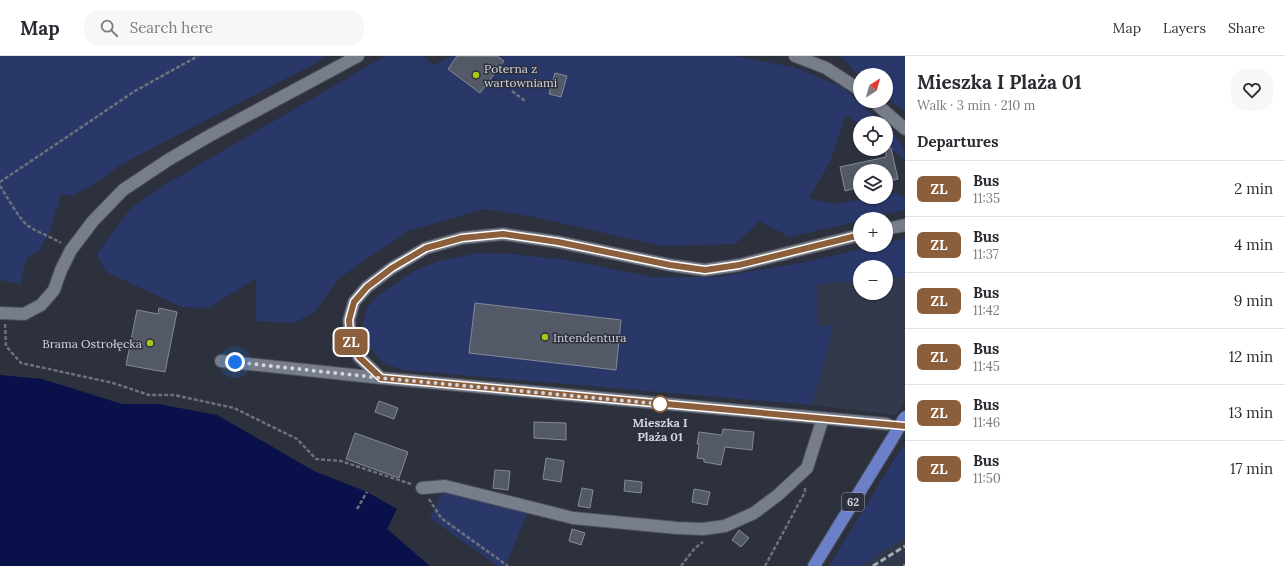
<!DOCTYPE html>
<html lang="en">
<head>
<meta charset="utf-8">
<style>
  body { margin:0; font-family:Lora,serif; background:#f7f7f7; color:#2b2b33; height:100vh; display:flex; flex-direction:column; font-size:15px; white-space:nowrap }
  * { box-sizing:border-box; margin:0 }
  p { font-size:13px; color:#7c7c81 }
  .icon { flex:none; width:22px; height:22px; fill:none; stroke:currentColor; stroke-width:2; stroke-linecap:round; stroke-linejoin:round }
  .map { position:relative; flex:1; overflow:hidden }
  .drawer { display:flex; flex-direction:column; background:#fff; width:380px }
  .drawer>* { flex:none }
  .badge { padding:0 8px; border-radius:6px; font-size:14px; line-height:26px }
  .needle { width:26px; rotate:37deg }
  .tools { position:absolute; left:853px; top:12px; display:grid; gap:8px }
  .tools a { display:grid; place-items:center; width:40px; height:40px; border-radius:50%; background:#fff; box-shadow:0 1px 3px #0004; font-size:20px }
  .you { position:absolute; width:20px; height:20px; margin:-10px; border:3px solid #fff; border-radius:50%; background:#1a73e8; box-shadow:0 0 0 6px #1a73e833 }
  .map>.badge { position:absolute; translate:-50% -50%; box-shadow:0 0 0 2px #fff }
  h2 { padding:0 12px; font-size:15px; line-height:36px }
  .round { display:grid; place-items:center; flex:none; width:42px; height:42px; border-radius:16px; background:#f7f7f7 }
  .headline { display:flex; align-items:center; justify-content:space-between; height:68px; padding:0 12px }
  h1 { font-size:19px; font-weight:800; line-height:30px }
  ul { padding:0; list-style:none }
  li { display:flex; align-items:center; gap:12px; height:56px; padding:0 12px; border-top:1px solid #e1e1e2 }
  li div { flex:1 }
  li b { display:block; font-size:15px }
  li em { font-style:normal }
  li .badge { min-width:44px; font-weight:700; text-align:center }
  header { display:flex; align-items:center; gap:24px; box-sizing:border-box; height:56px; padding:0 20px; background:#fff; border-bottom:1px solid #e1e1e2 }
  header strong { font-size:19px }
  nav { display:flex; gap:22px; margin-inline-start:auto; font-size:14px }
  .search { width:280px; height:36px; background:#f7f7f7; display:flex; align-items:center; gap:10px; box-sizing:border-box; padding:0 14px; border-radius:16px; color:#7c7c81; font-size:15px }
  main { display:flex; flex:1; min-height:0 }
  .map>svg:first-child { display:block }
</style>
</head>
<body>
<header>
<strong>Map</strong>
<div class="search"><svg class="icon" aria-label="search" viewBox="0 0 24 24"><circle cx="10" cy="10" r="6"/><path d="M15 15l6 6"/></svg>Search here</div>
<nav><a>Map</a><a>Layers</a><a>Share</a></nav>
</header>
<main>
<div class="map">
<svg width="905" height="510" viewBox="0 0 905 510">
  <rect width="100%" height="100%" fill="#2c313d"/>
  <g fill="#32394b">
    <polygon points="905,221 905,344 896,359 812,349 834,270 818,271 817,228 860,225 860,237 886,237 886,223"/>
    <polygon points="905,482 905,510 860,510 893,488"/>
  </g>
  <g fill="#293769">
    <polygon points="0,0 325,0 314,8 120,109 99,125 72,140 61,138 50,175 39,195 28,201 24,210 21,228 0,224"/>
    <polygon points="385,0 423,0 433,9 452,0 734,0 794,11 842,31 882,67 860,67 860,69 846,59 830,106 809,142 832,148 875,141 886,141 886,139 896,137 905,141 905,154 860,163 860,165 789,181 760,165 735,188 662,190 534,161 484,153 408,175 339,222 314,257 293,267 256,265 256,222 209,252 182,251 106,216 97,198 130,153 163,130"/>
    <polygon points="838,0 905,0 905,55 886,42 886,19 860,19 860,21 843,2"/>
    <path d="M886,71C897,81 905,89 905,104L886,89Z"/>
    <polygon points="905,182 905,221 886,223 886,211 860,211 860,225 817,228 818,271 834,269 812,349 403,314 383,307 366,286 363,270 366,254 374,243 403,222 416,214 439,205 478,197 512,198 568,204 652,221 717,221 806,206 876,189 886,189 886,187"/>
    <polygon points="902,391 905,392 905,482 860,510 829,510"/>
    <polygon points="445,430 530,452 505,510 498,510 430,462"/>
  </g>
  <polygon fill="#0a1049" points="0,319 42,323 122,348 158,348 217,359 314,415 367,436 397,453 387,473 430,510 0,510"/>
  <g fill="#545968" stroke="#848a99">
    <polygon points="457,0 497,0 504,5 480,37 448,13"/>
    <polygon points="555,17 567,20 561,41 549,38"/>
    <polygon points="891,92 898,123 886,126 886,115 860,115 860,131 845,135 840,111 886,101 886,93"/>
    <polygon points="475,247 621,264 616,314 469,297"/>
    <polygon points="159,252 177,256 165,316 126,309 137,254 158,258"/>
    <polygon points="379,345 398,352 394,363 375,356"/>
    <polygon points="534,366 566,367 566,384 534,382"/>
    <polygon points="723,373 754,376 752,394 725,391 721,409 704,406 704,403 697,402 699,388 697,388 699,376 722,379"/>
    <polygon points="355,377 408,396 399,422 346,403"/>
    <polygon points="546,402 564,405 561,426 543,423"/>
    <polygon points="495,414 510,415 508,434 493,432"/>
    <polygon points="625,424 642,426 641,437 624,435"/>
    <polygon points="582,432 593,434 590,452 578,450"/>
    <polygon points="694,433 710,436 707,449 692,446"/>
    <polygon points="572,473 585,477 581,489 569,485"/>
    <polygon points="739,474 749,482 741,491 732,484"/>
  </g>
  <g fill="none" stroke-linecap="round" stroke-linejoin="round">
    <defs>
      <g id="minor">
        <polyline points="795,0 826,12 860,34"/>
        <polyline points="873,45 905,73"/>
        <polyline points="886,173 905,169"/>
        <polyline points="0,257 24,258 41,249 54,234 61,214 71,194 93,165 123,134 168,104 209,80 358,0"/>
        <polyline points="221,305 381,322 887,368"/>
        <polyline points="381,322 359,301 351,286 349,264 354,246 367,231 392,212 426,192 462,182 503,178 558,186 670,209 705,214 739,209 860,179"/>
        <polyline points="422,432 445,430 573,462 677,472 703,473 725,470 754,457 778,439 807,412 823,362"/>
      </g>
      <polyline id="major" points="814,510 892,383"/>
    </defs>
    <use href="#minor" stroke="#494e58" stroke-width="14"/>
    <use href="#major" stroke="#494e58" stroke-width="14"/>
    <g stroke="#6d717b" stroke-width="2.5" stroke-dasharray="4 2" stroke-linecap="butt">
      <polyline points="512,35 525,45"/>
      <polyline points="0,126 135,35 198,0"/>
      <path d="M0,130C6,139 20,164 27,169C36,176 50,180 61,187"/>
      <polyline points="5,268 6,290 21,307 113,327 149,339 174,339 234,352 297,383 316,403 341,405 411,428"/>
      <polyline points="429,443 441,462 508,510"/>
      <polyline points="357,453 367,436"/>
      <polyline points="681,510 695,492 703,486"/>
      <polyline points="765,510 805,436 805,431"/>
    </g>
    <use href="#minor" stroke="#787d8c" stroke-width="12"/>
    <use href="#major" stroke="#6b80c9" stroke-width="12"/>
    <g stroke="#a8abb4" stroke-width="3" stroke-dasharray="6 3" stroke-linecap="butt">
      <polyline points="873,510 905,490"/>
      <polyline points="904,510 905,509"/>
    </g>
    <defs>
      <polyline id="major-bridge" points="892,383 905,361"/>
    </defs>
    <use href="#major-bridge" stroke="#494e58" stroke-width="14" stroke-linecap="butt"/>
    <use href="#major-bridge" stroke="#6b80c9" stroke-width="12"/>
  </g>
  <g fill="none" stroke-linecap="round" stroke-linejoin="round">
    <defs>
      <polyline id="line" points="860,179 739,209 705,214 670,209 558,186 503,178 462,182 426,192 392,212 367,231 354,246 349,264 351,286 359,301 381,322 905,370"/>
    </defs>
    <use href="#line" stroke="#fff" stroke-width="9"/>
    <use href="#line" stroke="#8b5e3c" stroke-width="6"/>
    <polyline stroke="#d2d5dd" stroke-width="4" stroke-dasharray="0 7.2" points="235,306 381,322 660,348"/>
  </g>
  <g fill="#abc716" stroke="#2c313d" stroke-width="1.5">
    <circle cx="476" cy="19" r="4"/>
    <circle cx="545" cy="281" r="4"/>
    <circle cx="150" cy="287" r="4"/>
  </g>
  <circle fill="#fff" stroke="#8b5e3c" stroke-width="2" cx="660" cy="348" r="8"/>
  <g text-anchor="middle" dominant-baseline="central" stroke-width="3" stroke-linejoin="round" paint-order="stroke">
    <rect fill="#2c313d" stroke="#a0a4ad" stroke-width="1" x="842" y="437" width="22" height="18" rx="3"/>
    <g font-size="11" font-weight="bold" fill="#d2d5dd">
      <text x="853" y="446">62</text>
    </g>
    <g font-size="12" fill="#d2d5dd" stroke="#2c313d" text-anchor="start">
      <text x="484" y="12">Poterna z<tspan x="484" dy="14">wartowniami</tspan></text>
      <text x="553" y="281">Intendentura</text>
      <text x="142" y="287" text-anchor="end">Brama Ostrołęcka</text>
    </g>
    <g font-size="12" font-weight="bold" fill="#d2d5dd" stroke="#2c313d">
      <text x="660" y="366">Mieszka I<tspan x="660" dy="14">Plaża 01</tspan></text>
    </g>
  </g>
</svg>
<div class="tools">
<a><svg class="needle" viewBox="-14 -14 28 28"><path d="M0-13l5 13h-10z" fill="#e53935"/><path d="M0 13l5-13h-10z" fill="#7c7c81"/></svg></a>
<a><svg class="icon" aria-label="locate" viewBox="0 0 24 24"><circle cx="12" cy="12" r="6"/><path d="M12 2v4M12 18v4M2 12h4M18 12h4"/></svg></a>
<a><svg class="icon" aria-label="layers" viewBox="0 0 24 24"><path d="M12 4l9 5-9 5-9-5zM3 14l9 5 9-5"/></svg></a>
<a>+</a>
<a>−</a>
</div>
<div class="you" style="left:235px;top:306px"></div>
<b class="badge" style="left:351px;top:286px;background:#8b5e3c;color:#fff">ZL</b>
</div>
<section class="drawer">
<div class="headline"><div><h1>Mieszka I Plaża 01</h1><p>Walk · 3 min · 210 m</p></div><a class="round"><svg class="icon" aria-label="heart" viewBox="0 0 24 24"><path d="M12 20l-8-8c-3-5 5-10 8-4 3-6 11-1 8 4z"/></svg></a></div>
<h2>Departures</h2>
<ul>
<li><span class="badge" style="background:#8b5e3c;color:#fff">ZL</span><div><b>Bus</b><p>11:35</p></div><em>2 min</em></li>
<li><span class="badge" style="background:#8b5e3c;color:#fff">ZL</span><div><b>Bus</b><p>11:37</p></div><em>4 min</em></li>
<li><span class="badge" style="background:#8b5e3c;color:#fff">ZL</span><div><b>Bus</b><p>11:42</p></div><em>9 min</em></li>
<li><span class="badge" style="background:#8b5e3c;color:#fff">ZL</span><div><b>Bus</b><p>11:45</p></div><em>12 min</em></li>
<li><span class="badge" style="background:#8b5e3c;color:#fff">ZL</span><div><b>Bus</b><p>11:46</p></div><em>13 min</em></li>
<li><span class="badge" style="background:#8b5e3c;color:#fff">ZL</span><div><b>Bus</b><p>11:50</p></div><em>17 min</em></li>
</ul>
</section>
</main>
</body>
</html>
